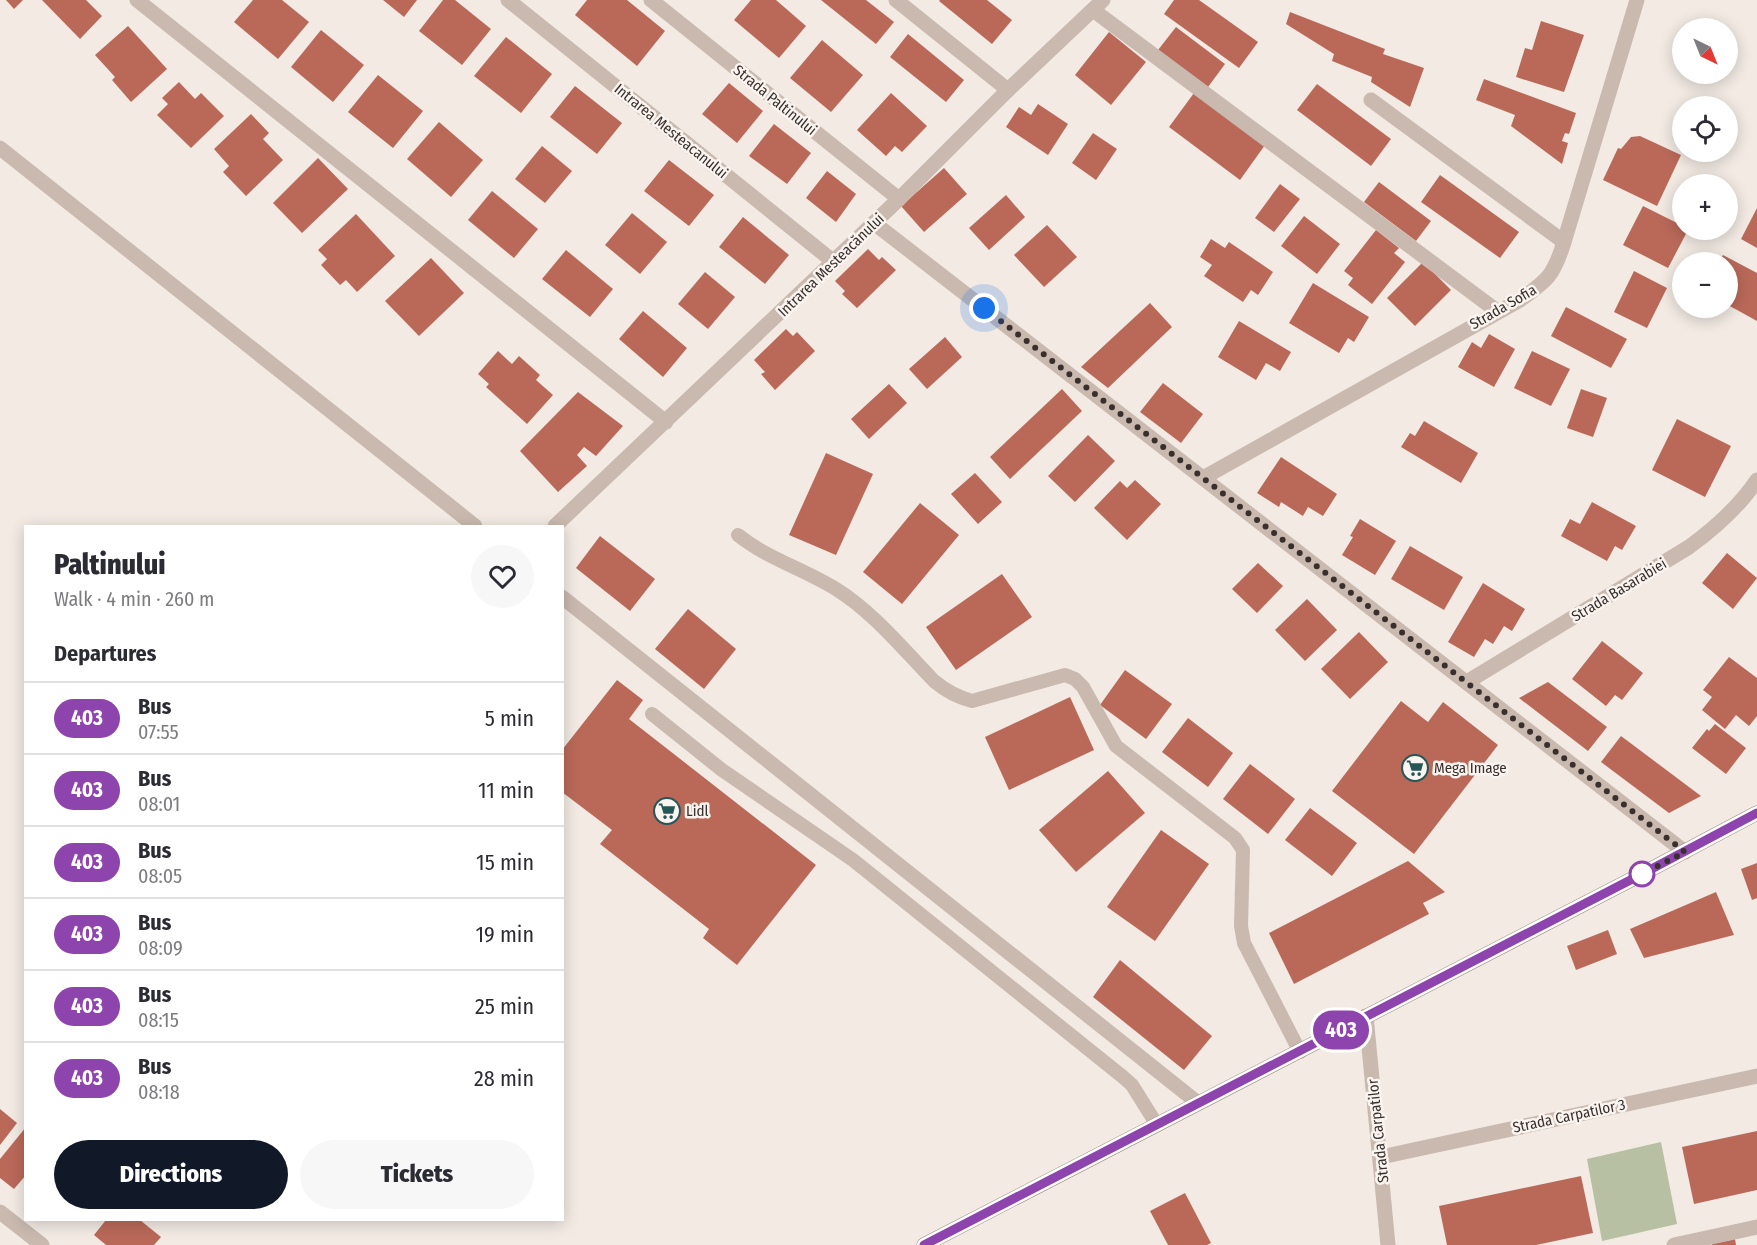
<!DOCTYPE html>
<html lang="en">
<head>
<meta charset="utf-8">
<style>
  body { margin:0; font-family:"Fira Sans Condensed",sans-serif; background:#f7f7f7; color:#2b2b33; height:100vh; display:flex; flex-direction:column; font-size:22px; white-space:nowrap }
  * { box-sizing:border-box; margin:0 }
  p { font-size:20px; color:#7c7c81 }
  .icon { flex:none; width:33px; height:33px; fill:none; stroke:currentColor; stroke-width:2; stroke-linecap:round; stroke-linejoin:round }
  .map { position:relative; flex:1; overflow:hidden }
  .drawer { position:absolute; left:24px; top:525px; width:540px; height:696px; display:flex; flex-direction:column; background:#fff; border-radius:0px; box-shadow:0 3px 15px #0003 }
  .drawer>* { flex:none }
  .badge { padding:0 12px; border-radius:20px; font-size:21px; line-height:39px }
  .needle { width:39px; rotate:137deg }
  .tools { position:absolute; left:1672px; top:18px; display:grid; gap:12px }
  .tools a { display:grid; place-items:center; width:66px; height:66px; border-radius:50%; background:#fff; box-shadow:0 3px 15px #0003; font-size:30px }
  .you { position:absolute; width:30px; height:30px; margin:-15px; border:4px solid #fff; border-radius:50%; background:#1a73e8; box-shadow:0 0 0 9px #1a73e833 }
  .map>.badge { position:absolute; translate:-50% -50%; box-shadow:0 0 0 3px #fff }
  h2 { padding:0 30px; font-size:22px; line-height:54px }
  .round { display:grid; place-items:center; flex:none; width:63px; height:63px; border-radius:32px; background:#f7f7f7 }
  .headline { display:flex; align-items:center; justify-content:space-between; height:102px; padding:0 30px }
  h1 { font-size:28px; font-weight:800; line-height:45px }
  .action { display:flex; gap:12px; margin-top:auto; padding:12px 30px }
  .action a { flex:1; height:69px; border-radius:36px; background:#111827; color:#fff; font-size:24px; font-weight:800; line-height:69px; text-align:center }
  .action a+a { background:#f7f7f7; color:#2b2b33 }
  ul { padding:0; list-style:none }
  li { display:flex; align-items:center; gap:18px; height:72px; padding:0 30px; border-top:2px solid #e1e1e2 }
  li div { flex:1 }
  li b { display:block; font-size:22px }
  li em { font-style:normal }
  li .badge { min-width:66px; font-weight:700; text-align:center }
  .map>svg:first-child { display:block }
</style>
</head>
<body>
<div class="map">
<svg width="1757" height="1245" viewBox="0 0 1757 1245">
  <rect width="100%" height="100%" fill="#f2eae3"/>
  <polygon fill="#b8c0a4" points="1661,1142 1677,1224 1602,1241 1587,1159"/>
  <g fill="#ba6959">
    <polygon points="6,0 23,0 14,9"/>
    <polygon points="42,0 86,0 102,16 80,39"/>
    <polygon points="253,0 282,0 309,22 278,59 234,22"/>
    <polygon points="383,0 417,0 404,17"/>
    <polygon points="443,0 455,0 491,29 462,65 419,31"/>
    <polygon points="587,0 627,0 665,31 637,66 575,15"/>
    <polygon points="751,0 776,0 806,26 779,58 734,20"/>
    <polygon points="821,0 866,0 894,22 876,44"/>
    <polygon points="940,0 987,0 1012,20 992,44 939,1"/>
    <polygon points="1174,0 1199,0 1258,42 1239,68 1164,14"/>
    <polygon points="1290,12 1385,49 1383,54 1424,68 1410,107 1371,82 1372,77 1332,61 1334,54 1286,24"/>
    <polygon points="1541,21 1584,35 1564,92 1516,77 1525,48 1532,50"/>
    <polygon points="128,26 167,69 131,102 112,80 115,77 95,55"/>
    <polygon points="1176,27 1225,64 1208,87 1158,50"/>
    <polygon points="321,30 364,65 333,102 291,67"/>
    <polygon points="1109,32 1146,62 1111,105 1075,75"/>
    <polygon points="908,34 964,80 946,102 890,57"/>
    <polygon points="506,37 552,74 521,113 474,76"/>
    <polygon points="822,40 863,75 831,112 790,78"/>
    <polygon points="378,75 423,111 393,148 348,112"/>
    <polygon points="1484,79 1576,113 1569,134 1565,133 1562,141 1568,143 1562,164 1511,126 1515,115 1476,100"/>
    <polygon points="179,82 195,99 201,93 224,116 191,148 157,115 168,104 162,98"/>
    <polygon points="729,83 763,111 737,143 702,114"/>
    <polygon points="1317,84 1391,139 1371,166 1297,110"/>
    <polygon points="575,86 622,123 597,154 550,117"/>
    <polygon points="891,93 927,126 902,152 895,146 886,156 857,130"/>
    <polygon points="1194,93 1265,145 1240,180 1169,127"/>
    <polygon points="1038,104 1068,124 1048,155 1006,127 1019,107 1031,115"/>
    <polygon points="251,114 269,133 263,139 283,160 246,196 223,172 229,166 214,149"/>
    <polygon points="439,122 483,160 451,197 407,159"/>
    <polygon points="774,124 811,153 787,184 749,156"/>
    <polygon points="1093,133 1117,149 1096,180 1072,163"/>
    <polygon points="1640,136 1681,155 1657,206 1603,180 1618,148 1621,149 1631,137"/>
    <polygon points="542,146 572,171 545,203 515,179"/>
    <polygon points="318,158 348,189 302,233 273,203"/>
    <polygon points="669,160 714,195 689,226 644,191"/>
    <polygon points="944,168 967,194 924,232 901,206"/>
    <polygon points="827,171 856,194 836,222 806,198"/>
    <polygon points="1440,175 1519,232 1500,258 1421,202"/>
    <polygon points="1379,182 1431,221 1416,241 1364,202"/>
    <polygon points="1280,184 1300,199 1274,232 1255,218"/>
    <polygon points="492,191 538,229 514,258 468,220"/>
    <polygon points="1006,195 1025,217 989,250 969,228"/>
    <polygon points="1643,206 1683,226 1683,230 1688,230 1668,268 1623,245"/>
    <polygon points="1757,208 1757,248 1741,239"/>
    <polygon points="632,213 667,242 640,274 605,245"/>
    <polygon points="356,214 395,256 357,292 346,280 340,285 321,265 327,259 318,250"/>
    <polygon points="1304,216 1340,244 1317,274 1281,246"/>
    <polygon points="743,217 789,255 765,284 719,247"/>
    <polygon points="1047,225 1077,257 1044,287 1014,255"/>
    <polygon points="1376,230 1399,248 1394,253 1405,262 1372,304 1348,285 1353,278 1344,271"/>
    <polygon points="1211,239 1225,248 1229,242 1273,272 1258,295 1251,290 1243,302 1204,276 1212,265 1200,257"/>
    <polygon points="868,249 879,260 882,257 896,270 857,308 842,294 845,291 835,281"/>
    <polygon points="566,250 613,289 590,317 542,279"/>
    <polygon points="1723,255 1757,273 1757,321 1728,305 1728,262 1719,262"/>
    <polygon points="431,258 464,293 419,336 385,301"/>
    <polygon points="1423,262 1451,290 1415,326 1387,298"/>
    <polygon points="1634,271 1667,288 1647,328 1614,312"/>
    <polygon points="705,272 735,297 708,329 678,304"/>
    <polygon points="1313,283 1369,317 1354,342 1348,338 1339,353 1289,323"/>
    <polygon points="1150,303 1172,327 1108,388 1081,367"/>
    <polygon points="1566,307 1627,339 1611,368 1551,336"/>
    <polygon points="643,311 687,348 663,377 619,339"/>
    <polygon points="1239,321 1291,352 1280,371 1266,363 1256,380 1218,357"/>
    <polygon points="786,329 793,336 797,332 815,351 775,390 761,374 765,372 754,360"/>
    <polygon points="1489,334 1515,349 1494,387 1458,367 1472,342 1481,348"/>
    <polygon points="945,337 962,357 927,389 909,369"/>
    <polygon points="498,351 512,364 519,356 540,375 536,380 553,395 527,424 486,387 489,384 478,374"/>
    <polygon points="1532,351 1570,369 1551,406 1514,388"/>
    <polygon points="1163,383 1203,414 1181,443 1140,412"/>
    <polygon points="889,384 907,403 869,439 851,419"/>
    <polygon points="1062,389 1082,411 1010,479 990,457"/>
    <polygon points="1581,389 1607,398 1593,437 1567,428"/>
    <polygon points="578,392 623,426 596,456 584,447 577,455 587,466 558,492 520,451"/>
    <polygon points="1677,419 1731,446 1705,497 1652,470"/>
    <polygon points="1424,421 1478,453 1461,483 1401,447 1410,433 1415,436"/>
    <polygon points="1088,435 1115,461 1075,502 1048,476"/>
    <polygon points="826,453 873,474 836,555 789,535"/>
    <polygon points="1281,457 1337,494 1323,516 1308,507 1303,516 1281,502 1279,507 1257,493"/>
    <polygon points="975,473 1002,502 978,524 951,494"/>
    <polygon points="1135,480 1161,504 1127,540 1094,508 1120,481 1127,488"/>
    <polygon points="1592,502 1636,526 1622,550 1615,546 1607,561 1561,536 1570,519 1580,524"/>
    <polygon points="920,503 959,535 902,604 863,572"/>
    <polygon points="1360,519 1396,541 1375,575 1342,555 1353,537 1350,536"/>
    <polygon points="600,536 655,579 630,611 576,568"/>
    <polygon points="1410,546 1463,577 1444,610 1391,579"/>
    <polygon points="1727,553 1757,578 1733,609 1702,583"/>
    <polygon points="1258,563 1283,586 1257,613 1232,589"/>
    <polygon points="1002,574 1032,617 956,670 926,627"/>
    <polygon points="1483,583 1525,609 1512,631 1504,626 1493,644 1485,639 1474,657 1448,642"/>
    <polygon points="1307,599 1337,630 1305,661 1275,630"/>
    <polygon points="688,609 736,649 704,689 655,649"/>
    <polygon points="1359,632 1388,662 1350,699 1321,669"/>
    <polygon points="1602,641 1643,673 1622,700 1615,695 1606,706 1572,679"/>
    <polygon points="1729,657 1757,678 1757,716 1749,726 1736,715 1725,729 1702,710 1712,697 1703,690"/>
    <polygon points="1125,670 1172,704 1146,739 1100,705"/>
    <polygon points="617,680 643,700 629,719 816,865 737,965 703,938 709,929 600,844 612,830 562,792 562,750"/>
    <polygon points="1548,682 1607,727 1588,751 1519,698"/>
    <polygon points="1070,697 1094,750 1009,790 985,737"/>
    <polygon points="1401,701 1428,722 1443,702 1498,745 1414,854 1332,791"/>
    <polygon points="1188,718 1233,753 1208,787 1162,752"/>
    <polygon points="1715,724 1746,748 1726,774 1692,748 1707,729 1709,731"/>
    <polygon points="1621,736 1701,796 1669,813 1601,762"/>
    <polygon points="1250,764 1295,799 1268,834 1223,799"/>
    <polygon points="1108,771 1145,813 1076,872 1039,830"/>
    <polygon points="1310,808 1357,843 1332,876 1285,840"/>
    <polygon points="1161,830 1209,864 1155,941 1107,907"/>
    <polygon points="1408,861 1445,892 1423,903 1429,914 1294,984 1269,933"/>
    <polygon points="1757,863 1757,898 1752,900 1741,869"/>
    <polygon points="1716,892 1734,935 1644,958 1630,929"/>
    <polygon points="1608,930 1617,954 1576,970 1567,946"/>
    <polygon points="1120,960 1212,1036 1184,1070 1093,997"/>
    <polygon points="0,1109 17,1123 0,1145"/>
    <polygon points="26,1127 26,1175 14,1189 0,1178 0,1159"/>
    <polygon points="1757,1131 1757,1190 1694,1204 1682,1147"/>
    <polygon points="1581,1176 1593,1233 1536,1245 1447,1245 1439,1206"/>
    <polygon points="1185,1193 1211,1243 1207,1245 1168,1245 1150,1211"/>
    <polygon points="106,1220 140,1220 161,1237 154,1245 106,1245 94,1235"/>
    <polygon points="1735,1239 1736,1245 1712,1245 1712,1244"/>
  </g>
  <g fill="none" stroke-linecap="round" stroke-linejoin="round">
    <g stroke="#c9b9af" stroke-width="14">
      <path d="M738,535C768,559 804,569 836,589C873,612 903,649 934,681C946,691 957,697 972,701L1065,675L1075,679L1083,687L1116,746L1235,838L1243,850L1241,926L1244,943L1300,1052"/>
      <polyline points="652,714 722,770 853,860 1123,1077 1132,1085 1157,1125"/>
    </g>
    <g stroke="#c9b9af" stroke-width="15">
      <polyline points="137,0 666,422"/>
      <polyline points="508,0 834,262"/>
      <polyline points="651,0 899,199"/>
      <polyline points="896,0 1008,90"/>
      <polyline points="1093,10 1497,311"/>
      <polyline points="1371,100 1564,242"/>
      <polyline points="0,148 475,526"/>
      <polyline points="874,223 1685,852"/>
      <path d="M1203,478L1520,300C1548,280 1554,275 1564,242L1637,0"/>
      <polyline points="555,526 899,199 1008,90 1103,0"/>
      <polyline points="562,597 1198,1103"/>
      <path d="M1467,682L1689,547C1715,528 1739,507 1757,480"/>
      <polyline points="1366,1016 1388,1245"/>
      <polyline points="1381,1157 1757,1076"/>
      <polyline points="0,1212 42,1245"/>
      <polyline points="1674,1245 1757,1227"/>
    </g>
    <polyline stroke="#9d8981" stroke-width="15" points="924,1245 1642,874 1757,813"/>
  </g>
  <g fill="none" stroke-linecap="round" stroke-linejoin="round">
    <defs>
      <polyline id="line" points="924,1245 1642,874 1757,813"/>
    </defs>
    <use href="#line" stroke="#fff" stroke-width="14"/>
    <use href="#line" stroke="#8e44ad" stroke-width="9"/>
    <polyline stroke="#39302d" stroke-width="6" stroke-dasharray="0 10.8" points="984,308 1685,852 1642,874"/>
  </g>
  <defs>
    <symbol id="supermarket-ring" viewBox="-11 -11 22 22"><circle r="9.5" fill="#f9f4ef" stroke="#265656" stroke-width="1.5"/><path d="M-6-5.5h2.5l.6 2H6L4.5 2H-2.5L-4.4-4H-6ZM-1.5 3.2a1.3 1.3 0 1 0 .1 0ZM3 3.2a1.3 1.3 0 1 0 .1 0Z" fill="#265656"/></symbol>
  </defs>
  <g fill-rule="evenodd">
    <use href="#supermarket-ring" x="1400" y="753" width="30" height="30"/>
    <use href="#supermarket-ring" x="652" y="796" width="30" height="30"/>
  </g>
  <circle fill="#fff" stroke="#8e44ad" stroke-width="3" cx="1642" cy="874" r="12"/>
  <g text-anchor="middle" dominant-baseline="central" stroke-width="5" stroke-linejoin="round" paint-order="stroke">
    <g font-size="15" fill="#39302d" stroke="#f9f4ef">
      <text transform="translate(775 100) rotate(39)">Strada Paltinului</text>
      <text transform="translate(671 131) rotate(39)">Intrarea Mesteacanului</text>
      <text transform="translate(831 265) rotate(-44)">Intrarea Mesteacănului</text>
      <text transform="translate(1503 307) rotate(-30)">Strada Sofia</text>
      <text transform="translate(1619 590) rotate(-31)">Strada Basarabiei</text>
      <text transform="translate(1569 1116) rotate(-12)">Strada Carpatilor 3</text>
      <text transform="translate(1378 1131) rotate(-96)">Strada Carpatilor</text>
    </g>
    <g font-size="15" fill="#39302d" stroke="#f9f4ef" text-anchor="start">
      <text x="1434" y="768">Mega Image</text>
      <text x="686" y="811">Lidl</text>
    </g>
  </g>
</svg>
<div class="tools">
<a><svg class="needle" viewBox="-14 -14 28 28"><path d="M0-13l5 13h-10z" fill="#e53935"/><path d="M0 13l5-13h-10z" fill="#7c7c81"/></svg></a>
<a><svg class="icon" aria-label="locate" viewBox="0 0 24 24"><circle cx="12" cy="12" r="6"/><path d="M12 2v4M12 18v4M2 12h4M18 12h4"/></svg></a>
<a>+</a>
<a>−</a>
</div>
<div class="you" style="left:984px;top:308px"></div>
<b class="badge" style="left:1341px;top:1030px;background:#8e44ad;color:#fff">403</b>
<section class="drawer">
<div class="headline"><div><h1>Paltinului</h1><p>Walk · 4 min · 260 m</p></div><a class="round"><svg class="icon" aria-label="heart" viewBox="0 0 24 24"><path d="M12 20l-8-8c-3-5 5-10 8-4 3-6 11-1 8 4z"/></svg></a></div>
<h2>Departures</h2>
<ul>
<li><span class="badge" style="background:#8e44ad;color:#fff">403</span><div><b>Bus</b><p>07:55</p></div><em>5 min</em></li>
<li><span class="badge" style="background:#8e44ad;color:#fff">403</span><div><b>Bus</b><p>08:01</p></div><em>11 min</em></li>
<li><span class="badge" style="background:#8e44ad;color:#fff">403</span><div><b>Bus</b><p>08:05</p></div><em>15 min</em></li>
<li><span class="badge" style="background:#8e44ad;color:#fff">403</span><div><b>Bus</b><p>08:09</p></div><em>19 min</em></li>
<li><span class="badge" style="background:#8e44ad;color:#fff">403</span><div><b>Bus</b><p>08:15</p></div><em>25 min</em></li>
<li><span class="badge" style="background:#8e44ad;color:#fff">403</span><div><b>Bus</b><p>08:18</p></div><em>28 min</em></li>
</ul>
<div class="action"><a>Directions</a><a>Tickets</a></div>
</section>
</div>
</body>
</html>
